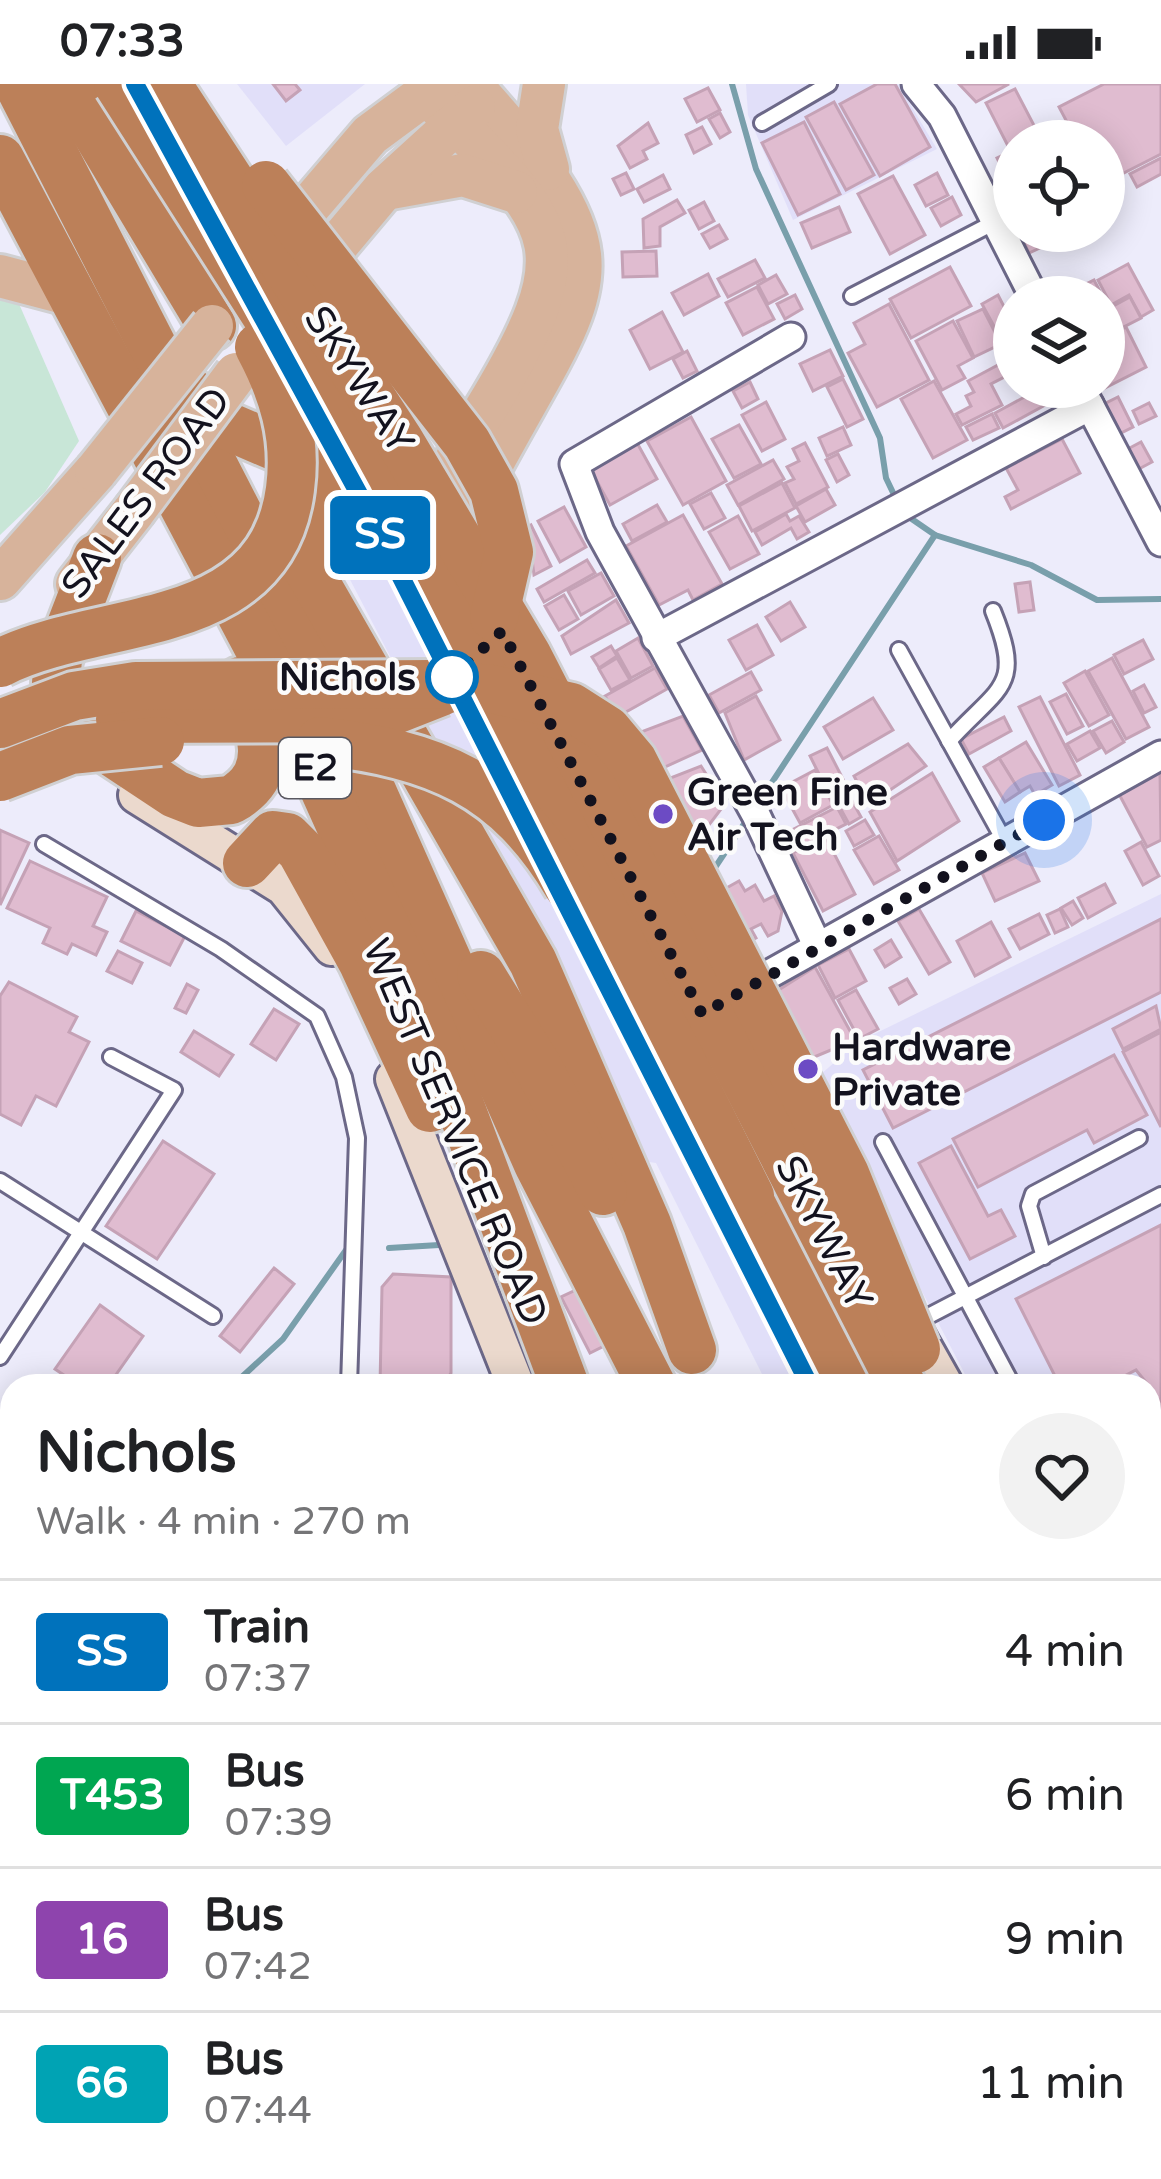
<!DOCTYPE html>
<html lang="en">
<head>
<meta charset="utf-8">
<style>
  body { margin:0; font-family:"Varela Round",sans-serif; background:#f2f2f2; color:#202124; height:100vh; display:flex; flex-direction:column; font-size:45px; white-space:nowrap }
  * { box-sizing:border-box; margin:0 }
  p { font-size:39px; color:#757577 }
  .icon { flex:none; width:66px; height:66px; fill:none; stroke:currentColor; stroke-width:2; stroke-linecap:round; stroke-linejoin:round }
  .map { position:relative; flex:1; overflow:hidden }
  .details { position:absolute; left:0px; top:1290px; width:1161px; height:807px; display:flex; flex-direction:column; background:#fff; border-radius:36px 36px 0 0; box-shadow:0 6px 30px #0003 }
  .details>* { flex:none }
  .badge { padding:0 24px; border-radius:9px; font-size:42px; line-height:78px }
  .tools { position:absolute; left:993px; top:36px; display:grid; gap:24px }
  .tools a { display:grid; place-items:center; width:132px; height:132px; border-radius:50%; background:#fff; box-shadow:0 6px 30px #0003; font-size:60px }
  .you { position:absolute; width:60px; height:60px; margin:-30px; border:9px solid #fff; border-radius:50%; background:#1a73e8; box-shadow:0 0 0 18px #1a73e833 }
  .map>.badge { position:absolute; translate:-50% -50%; box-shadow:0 0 0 6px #fff }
  .round { display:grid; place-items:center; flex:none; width:126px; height:126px; border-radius:63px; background:#f2f2f2 }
  .overview { display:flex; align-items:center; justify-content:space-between; height:204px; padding:0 36px }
  h1 { font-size:57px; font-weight:700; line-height:90px }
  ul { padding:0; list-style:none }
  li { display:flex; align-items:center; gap:36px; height:144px; padding:0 36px; border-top:3px solid #e0e0e0 }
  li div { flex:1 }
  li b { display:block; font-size:45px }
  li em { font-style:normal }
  li .badge { min-width:132px; font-weight:700; text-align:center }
  .status { display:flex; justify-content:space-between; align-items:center; height:84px; padding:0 60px; background:#fff; direction:ltr }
  .status svg { height:33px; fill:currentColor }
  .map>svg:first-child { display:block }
</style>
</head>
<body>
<div class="status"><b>07:33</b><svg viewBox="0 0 49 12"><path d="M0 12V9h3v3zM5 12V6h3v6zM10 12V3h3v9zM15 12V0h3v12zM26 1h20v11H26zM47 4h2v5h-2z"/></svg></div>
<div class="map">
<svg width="1161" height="2095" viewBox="0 0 1161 2095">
  <rect width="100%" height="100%" fill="#edecfb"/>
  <g fill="#e1dff9">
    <polygon points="237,0 365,0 286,62"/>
    <polygon points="746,0 898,0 937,65 793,136 748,31"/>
    <polygon points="387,433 831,1302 768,1302 656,1079 636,1076 506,794 323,444"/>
    <polygon points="1161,810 1161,1622 1149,1599 1149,1302 971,1302 813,997 858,958"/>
    <polygon points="1149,1924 1161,1947 1161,2075 1149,2054"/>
  </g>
  <g fill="#c8e6d7">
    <polygon points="0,208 16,213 79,357 45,408 0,451"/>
    <polygon points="12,2059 12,2085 229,2085 239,2095 0,2095 0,2072"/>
  </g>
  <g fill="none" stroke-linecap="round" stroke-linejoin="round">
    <g stroke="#799fab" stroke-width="6">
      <polyline points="732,0 756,85 880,354 886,394 897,417"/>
      <polyline points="903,429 935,451 1031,481 1097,516 1161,515"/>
      <polyline points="759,718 935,451"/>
      <polyline points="712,788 748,734"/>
      <polyline points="389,1164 439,1161"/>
      <polyline points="232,1302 283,1255 346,1166"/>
    </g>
  </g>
  <g fill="#e0bcd0" stroke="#c5a2b6" stroke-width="3">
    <polygon points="273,0 295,0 300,6 286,17"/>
    <polygon points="877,0 895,0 930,63 880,92 840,20"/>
    <polygon points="959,0 1009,0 976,18"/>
    <polygon points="1104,0 1161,0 1161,70 1104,99 1104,57 1077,57 1059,23"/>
    <polygon points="708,4 720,26 697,38 685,15"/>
    <polygon points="1015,5 1038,49 1009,64 986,19"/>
    <polygon points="834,18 874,91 846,106 806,33"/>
    <polygon points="720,29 730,48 720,54 709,35"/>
    <polygon points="804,38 840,110 798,131 762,59"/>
    <polygon points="648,39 658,59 643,67 647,75 630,84 618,62"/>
    <polygon points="702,43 711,60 694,69 686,51"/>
    <polygon points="1014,66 1014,91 1007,94 997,74"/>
    <polygon points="1161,74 1161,90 1137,103 1130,90"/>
    <polygon points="626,89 634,105 621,111 613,95"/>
    <polygon points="937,89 948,111 926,122 915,101"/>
    <polygon points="663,91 670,105 644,118 637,105"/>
    <polygon points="893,92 925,151 890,170 858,110"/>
    <polygon points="952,113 961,131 941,142 931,124"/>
    <polygon points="677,116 685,129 660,143 660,162 644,164 643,135"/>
    <polygon points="704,118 714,137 699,145 689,126"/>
    <polygon points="839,123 850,148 812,164 801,139"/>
    <polygon points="719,141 727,155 710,164 702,150"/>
    <polygon points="1039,147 1046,161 1029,169 1021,153"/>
    <polygon points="656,167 657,192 623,193 622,168"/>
    <polygon points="755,176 765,194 728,213 718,195"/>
    <polygon points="1128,180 1153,226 1141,233 1129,211 1111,221 1098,196"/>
    <polygon points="950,183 971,222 911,254 890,215"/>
    <polygon points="708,190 719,212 684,231 672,209"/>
    <polygon points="776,191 787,210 768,220 758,201"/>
    <polygon points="1094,196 1103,213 1072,213 1070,208"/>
    <polygon points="757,203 774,235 743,251 726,219"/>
    <polygon points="795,211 802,225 785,235 777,220"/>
    <polygon points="998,211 1014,242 1014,250 1002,257 982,220"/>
    <polygon points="1130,213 1141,234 1108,251 1104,227"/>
    <polygon points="889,220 929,296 877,323 848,269 865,260 854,239"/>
    <polygon points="983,225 1001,260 974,273 957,237"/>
    <polygon points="662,228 683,268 650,285 630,246"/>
    <polygon points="953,237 973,274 958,282 965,294 942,306 916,257"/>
    <polygon points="1126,243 1146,283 1101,306 1104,255"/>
    <polygon points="830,266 843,292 813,307 800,280"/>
    <polygon points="687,267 697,287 683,294 673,275"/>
    <polygon points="1013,273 1014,288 991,300 1002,321 962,341 956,330 971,322 966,312 974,308 968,297"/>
    <polygon points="843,295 863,335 847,343 827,303"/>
    <polygon points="934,297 967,356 933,374 901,315"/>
    <polygon points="750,298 758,315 742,324 733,307"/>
    <polygon points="1041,304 1049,319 1003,344 995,329"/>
    <polygon points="1118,313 1133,343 1113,353 1098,323"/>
    <polygon points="766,318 785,355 762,367 742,331"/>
    <polygon points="1149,319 1156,332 1139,340 1133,327"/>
    <polygon points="992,330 999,344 973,356 966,343"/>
    <polygon points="691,333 726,397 683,421 647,357"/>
    <polygon points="739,341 761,380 734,394 712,355"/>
    <polygon points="843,343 851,361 827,372 819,354"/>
    <polygon points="1062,355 1080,389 1011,425 1005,413 1018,406 1006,384"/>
    <polygon points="636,357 657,395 610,421 589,383"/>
    <polygon points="1141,358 1152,378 1135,387 1124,367"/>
    <polygon points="805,359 828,403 796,420 785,399 794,395 787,383 799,377 793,365"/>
    <polygon points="838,370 849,391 837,398 826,376"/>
    <polygon points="773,376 784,395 738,421 727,401"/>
    <polygon points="782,399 795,424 752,447 739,422"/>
    <polygon points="826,405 835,421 805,438 796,422"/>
    <polygon points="711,409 725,434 704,445 690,420"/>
    <polygon points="657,421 667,438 632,457 623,440"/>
    <polygon points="564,423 586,463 560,478 538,437"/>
    <polygon points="786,430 790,437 799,432 809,448 797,455 791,444 762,461 755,448"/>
    <polygon points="683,431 722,500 693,516 688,506 659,521 626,462"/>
    <polygon points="738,432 759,470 730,485 709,448"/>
    <polygon points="531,441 551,482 534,491 528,443"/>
    <polygon points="587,476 595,489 544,518 537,505"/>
    <polygon points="601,489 614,512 581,531 568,507"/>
    <polygon points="1030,498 1034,526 1019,528 1015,500"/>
    <polygon points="564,511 578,535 559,546 545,522"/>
    <polygon points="616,516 629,539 571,570 562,552"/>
    <polygon points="790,518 805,543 781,557 766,533"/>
    <polygon points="757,541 773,571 746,586 729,556"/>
    <polygon points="638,554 653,582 631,594 616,567"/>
    <polygon points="1143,556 1153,575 1124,590 1114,571"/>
    <polygon points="611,562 617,572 599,584 592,573"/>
    <polygon points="617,574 630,596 611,606 599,585"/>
    <polygon points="1112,574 1149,643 1126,655 1088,587"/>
    <polygon points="655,584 667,605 617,633 605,612"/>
    <polygon points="1085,587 1109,631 1089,642 1064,599"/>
    <polygon points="751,588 761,606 719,629 709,611"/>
    <polygon points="1144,601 1156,623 1144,629 1133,607"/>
    <polygon points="1066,610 1083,642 1067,650 1050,618"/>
    <polygon points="756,612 780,656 744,676 725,629"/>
    <polygon points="1040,613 1080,691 1059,702 1019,623"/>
    <polygon points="873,614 893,646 843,675 824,643"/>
    <polygon points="683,632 702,666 641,694 625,654"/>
    <polygon points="1004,633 1011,647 969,670 961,655"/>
    <polygon points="1112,637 1124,658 1106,669 1093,647"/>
    <polygon points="1090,647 1100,664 1077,677 1067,660"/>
    <polygon points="1026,658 1052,701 1035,711 1030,702 1020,708 999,674"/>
    <polygon points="908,660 926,682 869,720 854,692"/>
    <polygon points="827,664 843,695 826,704 810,672"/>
    <polygon points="999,674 1020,708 1005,718 984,683"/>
    <polygon points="701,682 725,720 689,767 655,700"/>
    <polygon points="815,686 833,721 800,739 781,704"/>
    <polygon points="1160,688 1161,756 1147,763 1119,710"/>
    <polygon points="932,689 959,737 897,777 870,728"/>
    <polygon points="845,704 861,733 849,740 833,711"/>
    <polygon points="837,723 846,740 802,762 794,745"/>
    <polygon points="865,736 874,751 854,762 846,747"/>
    <polygon points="0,746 29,759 0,821"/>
    <polygon points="825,752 855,810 823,827 793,769"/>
    <polygon points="879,752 899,786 874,800 854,766"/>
    <polygon points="1141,758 1159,792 1143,801 1125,767"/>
    <polygon points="1025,769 1039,797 995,817 982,789"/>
    <polygon points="30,777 107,813 93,842 107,848 96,871 72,860 67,870 43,859 50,844 7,824"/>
    <polygon points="739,797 745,807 755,801 764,817 774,812 782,827 778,847 768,852 761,840 751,845 756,854 740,863 712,812"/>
    <polygon points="1105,800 1115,819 1088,834 1078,814"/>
    <polygon points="1073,817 1083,834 1072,841 1061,824"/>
    <polygon points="919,825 950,878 929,890 898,837"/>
    <polygon points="1060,825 1068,843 1055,849 1047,831"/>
    <polygon points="136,827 185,852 170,881 121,857"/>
    <polygon points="1039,830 1049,850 1020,865 1009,845"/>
    <polygon points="1161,835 1161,908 893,1044 863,986"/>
    <polygon points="991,838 1010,873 975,892 957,857"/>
    <polygon points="891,856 901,873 885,883 875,866"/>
    <polygon points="849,865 866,897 835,914 818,881"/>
    <polygon points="118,867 142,879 132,899 107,887"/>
    <polygon points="815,883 855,956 795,981 761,917"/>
    <polygon points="907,895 916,910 899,920 890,904"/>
    <polygon points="9,898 77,933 69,948 89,958 56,1022 36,1012 21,1041 0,1030 0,912"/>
    <polygon points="187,900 198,906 186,929 175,924"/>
    <polygon points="856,906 878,945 859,955 838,916"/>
    <polygon points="1156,922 1161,945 1123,965 1113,945"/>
    <polygon points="274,925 299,940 276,976 251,960"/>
    <polygon points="194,947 233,971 219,992 181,968"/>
    <polygon points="1161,948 1161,1043 1123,968"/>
    <polygon points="1114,971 1147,1031 1094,1059 1087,1046 978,1103 953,1055"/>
    <polygon points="163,1057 214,1090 157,1175 106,1142"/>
    <polygon points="951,1062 988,1132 1001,1126 1015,1152 970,1175 919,1079"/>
    <polygon points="1161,1141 1161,1335 1149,1302 1136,1286 1105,1302 1060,1302 1016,1215"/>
    <polygon points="274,1184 294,1200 240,1268 220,1252"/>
    <polygon points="393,1190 451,1193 451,1289 442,1302 380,1302 382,1203"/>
    <polygon points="578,1205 606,1261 590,1269 561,1213"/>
    <polygon points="100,1221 143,1252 108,1302 80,1302 55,1285"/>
    <polygon points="12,1358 12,1421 0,1413 0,1376"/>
    <polygon points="1161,1387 1161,1475 1151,1458 1155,1424 1149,1413 1149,1392"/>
    <polygon points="8,1512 12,1515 12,1560 0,1552 0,1524"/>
    <polygon points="0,1676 12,1689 12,1707 2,1715 12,1726 12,1792 7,1787 0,1794"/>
    <polygon points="0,1975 12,1986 12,2046 0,2057"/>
    <polygon points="597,2085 695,2085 701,2095 602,2095"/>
  </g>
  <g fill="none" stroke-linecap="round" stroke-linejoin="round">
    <defs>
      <g id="lane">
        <polyline points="762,39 829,0"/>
        <polyline points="852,212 995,138"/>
        <polyline points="899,566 1005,758"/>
        <path d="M949,657C1000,601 1024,604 993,527"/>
        <polyline points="44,760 221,865 317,932 344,993 357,1054 349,1302"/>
        <polyline points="883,1058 1013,1302"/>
        <polyline points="0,1097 213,1232"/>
        <polyline points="1044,1173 1029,1122 1033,1110 1139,1054"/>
        <polyline points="915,1239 1161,1111"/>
        <polyline points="0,1273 174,1006 111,973"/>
        <polyline points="1150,1573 1161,1567"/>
        <polyline points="0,1830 12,1841"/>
        <polyline points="0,1893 12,1881"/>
        <polyline points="711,2085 716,2095"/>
        <polyline points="416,2095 425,2085"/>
      </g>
      <g id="street">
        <polyline points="916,0 942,32 1034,213"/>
        <polyline points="791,253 574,380 600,448 756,731 817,861"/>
        <polyline points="1080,303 1161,458"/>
        <polyline points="656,554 1090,322"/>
        <polyline points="741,906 1161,671"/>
      </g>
      <g id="secondary">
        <polyline points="137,711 284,803 332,863"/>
        <polyline points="394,995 516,1302"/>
        <polyline points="909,1238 945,1302"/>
        <polyline points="1149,1641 1161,1661"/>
        <polyline points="1149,1698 1161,1719"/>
        <polyline points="879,2085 884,2095"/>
      </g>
      <g id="primary">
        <path d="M470,0C639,185 590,195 485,393L479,417"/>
        <polyline points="544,0 537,45 548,85"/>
        <path d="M426,9C557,142 589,155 485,326C464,359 445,386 445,427"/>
        <polyline points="385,105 463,91 516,108"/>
        <polyline points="276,161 370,51 439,0"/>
        <polyline points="0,192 72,211"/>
        <polyline points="306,198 384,105 474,23"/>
        <polyline points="0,495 96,387"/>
        <polyline points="77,500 134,427"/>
      </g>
      <g id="highway">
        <polyline points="18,0 315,579 538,1080 652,1302"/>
        <polyline points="67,0 212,242"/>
        <polyline points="0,75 272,589 431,944 565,1302"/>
        <polyline points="185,303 225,341 325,384"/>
        <polyline points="411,420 314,403 301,429 306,482 533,878 647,1140 692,1266"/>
        <path d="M97,474L58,575L56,599L63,623L95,657L175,710L198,719L231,716C282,687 259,640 240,597"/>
        <polyline points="247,779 273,751 287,753 301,767 362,877 430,1024"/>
        <polyline points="481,891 538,983 603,1107"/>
        <polyline points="750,1112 850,1302"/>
        <polyline points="1149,1784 1161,1808"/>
        <polyline points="1149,1877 1161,1900"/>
        <polyline points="922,2085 927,2095"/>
        <polyline points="994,2085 997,2095"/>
        <polyline points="1094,2085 1098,2095"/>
      </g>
    </defs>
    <use href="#lane" stroke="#6c6888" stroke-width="20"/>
    <use href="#street" stroke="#6c6888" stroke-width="33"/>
    <use href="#secondary" stroke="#6c6888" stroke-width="42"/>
    <use href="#primary" stroke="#d0d0d2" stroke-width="48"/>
    <use href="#highway" stroke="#d0d0d2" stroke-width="54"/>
    <use href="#lane" stroke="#fff" stroke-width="14"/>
    <use href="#street" stroke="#fff" stroke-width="27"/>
    <use href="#secondary" stroke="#ebd9cd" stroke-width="36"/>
    <use href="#primary" stroke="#d7b39b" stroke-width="42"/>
    <use href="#highway" stroke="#bc8059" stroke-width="48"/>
    <defs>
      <g id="primary-bridge">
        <polyline points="96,387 212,242"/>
        <polyline points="134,427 236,290"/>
      </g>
      <g id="highway-bridge">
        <polyline points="118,0 434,494 490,593 750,1112"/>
        <polyline points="167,0 399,356 527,571 902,1302"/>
        <polyline points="266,101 467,359 494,407 509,468 494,533"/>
        <path d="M0,579C100,528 271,554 290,405C297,353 283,308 259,263"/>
        <polyline points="120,635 375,634 441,608"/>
        <polyline points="0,640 74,612 136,602 432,600 492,605 571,623 607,646 633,677 845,1090 916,1265"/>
        <path d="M320,657C435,670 507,699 568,802"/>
        <polyline points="0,693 70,666 160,657"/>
      </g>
    </defs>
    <use href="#primary-bridge" stroke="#d0d0d2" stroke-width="48" stroke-linecap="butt"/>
    <use href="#highway-bridge" stroke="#d0d0d2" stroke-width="54" stroke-linecap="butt"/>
    <use href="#primary-bridge" stroke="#d7b39b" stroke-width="42"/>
    <use href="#highway-bridge" stroke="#bc8059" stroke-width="48"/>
  </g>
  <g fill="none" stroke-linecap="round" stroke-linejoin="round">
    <defs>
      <polyline id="line" points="135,0 359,410 810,1302"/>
    </defs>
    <use href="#line" stroke="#fff" stroke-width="27"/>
    <use href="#line" stroke="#0072bc" stroke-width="18"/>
    <polyline stroke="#13121e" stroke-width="12" stroke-dasharray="0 21.6" points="452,593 502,547 702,930 1044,736"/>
  </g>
  <circle fill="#fff" stroke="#0072bc" stroke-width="6" cx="452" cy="593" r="24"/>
  <g fill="#6c4bc4" stroke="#fbfbfb" stroke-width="4.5">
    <circle cx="663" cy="730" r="12"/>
    <circle cx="808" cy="985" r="12"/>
  </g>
  <g text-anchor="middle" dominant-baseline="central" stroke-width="9" stroke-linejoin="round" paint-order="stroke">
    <rect fill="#fbfbfb" stroke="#595860" stroke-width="3" x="279" y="654" width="72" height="60" rx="9"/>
    <g font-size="36" font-weight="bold" fill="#13121e">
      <text x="315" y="684">E2</text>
    </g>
    <g font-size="39" fill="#13121e" stroke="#fbfbfb">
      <text transform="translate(359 296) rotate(57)">SKYWAY</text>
      <text transform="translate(146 409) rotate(-53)">SALES ROAD</text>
      <text transform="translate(455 1048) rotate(67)">WEST SERVICE ROAD</text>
      <text transform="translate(824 1149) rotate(63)">SKYWAY</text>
    </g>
    <g font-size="39" font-weight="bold" fill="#13121e" stroke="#fbfbfb" text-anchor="end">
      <text x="416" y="593">Nichols</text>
    </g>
    <g font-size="39" font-weight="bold" fill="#13121e" stroke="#fbfbfb" text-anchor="start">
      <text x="687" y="708">Green Fine<tspan x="687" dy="45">Air Tech</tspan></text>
      <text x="832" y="963">Hardware<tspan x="832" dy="45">Private</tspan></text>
    </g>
  </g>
</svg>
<div class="tools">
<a><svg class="icon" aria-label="locate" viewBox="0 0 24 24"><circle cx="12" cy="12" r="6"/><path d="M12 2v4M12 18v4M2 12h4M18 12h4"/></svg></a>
<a><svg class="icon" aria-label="layers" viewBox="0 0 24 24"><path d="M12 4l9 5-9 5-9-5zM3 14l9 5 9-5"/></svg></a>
</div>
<div class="you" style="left:1044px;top:736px"></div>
<b class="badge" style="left:380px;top:451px;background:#0072bc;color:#fff">SS</b>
<section class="details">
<div class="overview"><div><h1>Nichols</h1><p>Walk · 4 min · 270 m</p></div><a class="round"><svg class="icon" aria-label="heart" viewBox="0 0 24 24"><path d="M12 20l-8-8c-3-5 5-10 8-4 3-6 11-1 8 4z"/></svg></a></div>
<ul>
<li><span class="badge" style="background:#0072bc;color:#fff">SS</span><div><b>Train</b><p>07:37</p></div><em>4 min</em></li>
<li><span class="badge" style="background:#00a651;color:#fff">T453</span><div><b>Bus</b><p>07:39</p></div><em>6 min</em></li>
<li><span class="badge" style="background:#8e44ad;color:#fff">16</span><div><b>Bus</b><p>07:42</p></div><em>9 min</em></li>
<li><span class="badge" style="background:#00a3b4;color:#fff">66</span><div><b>Bus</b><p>07:44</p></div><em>11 min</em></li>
</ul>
</section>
</div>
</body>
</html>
